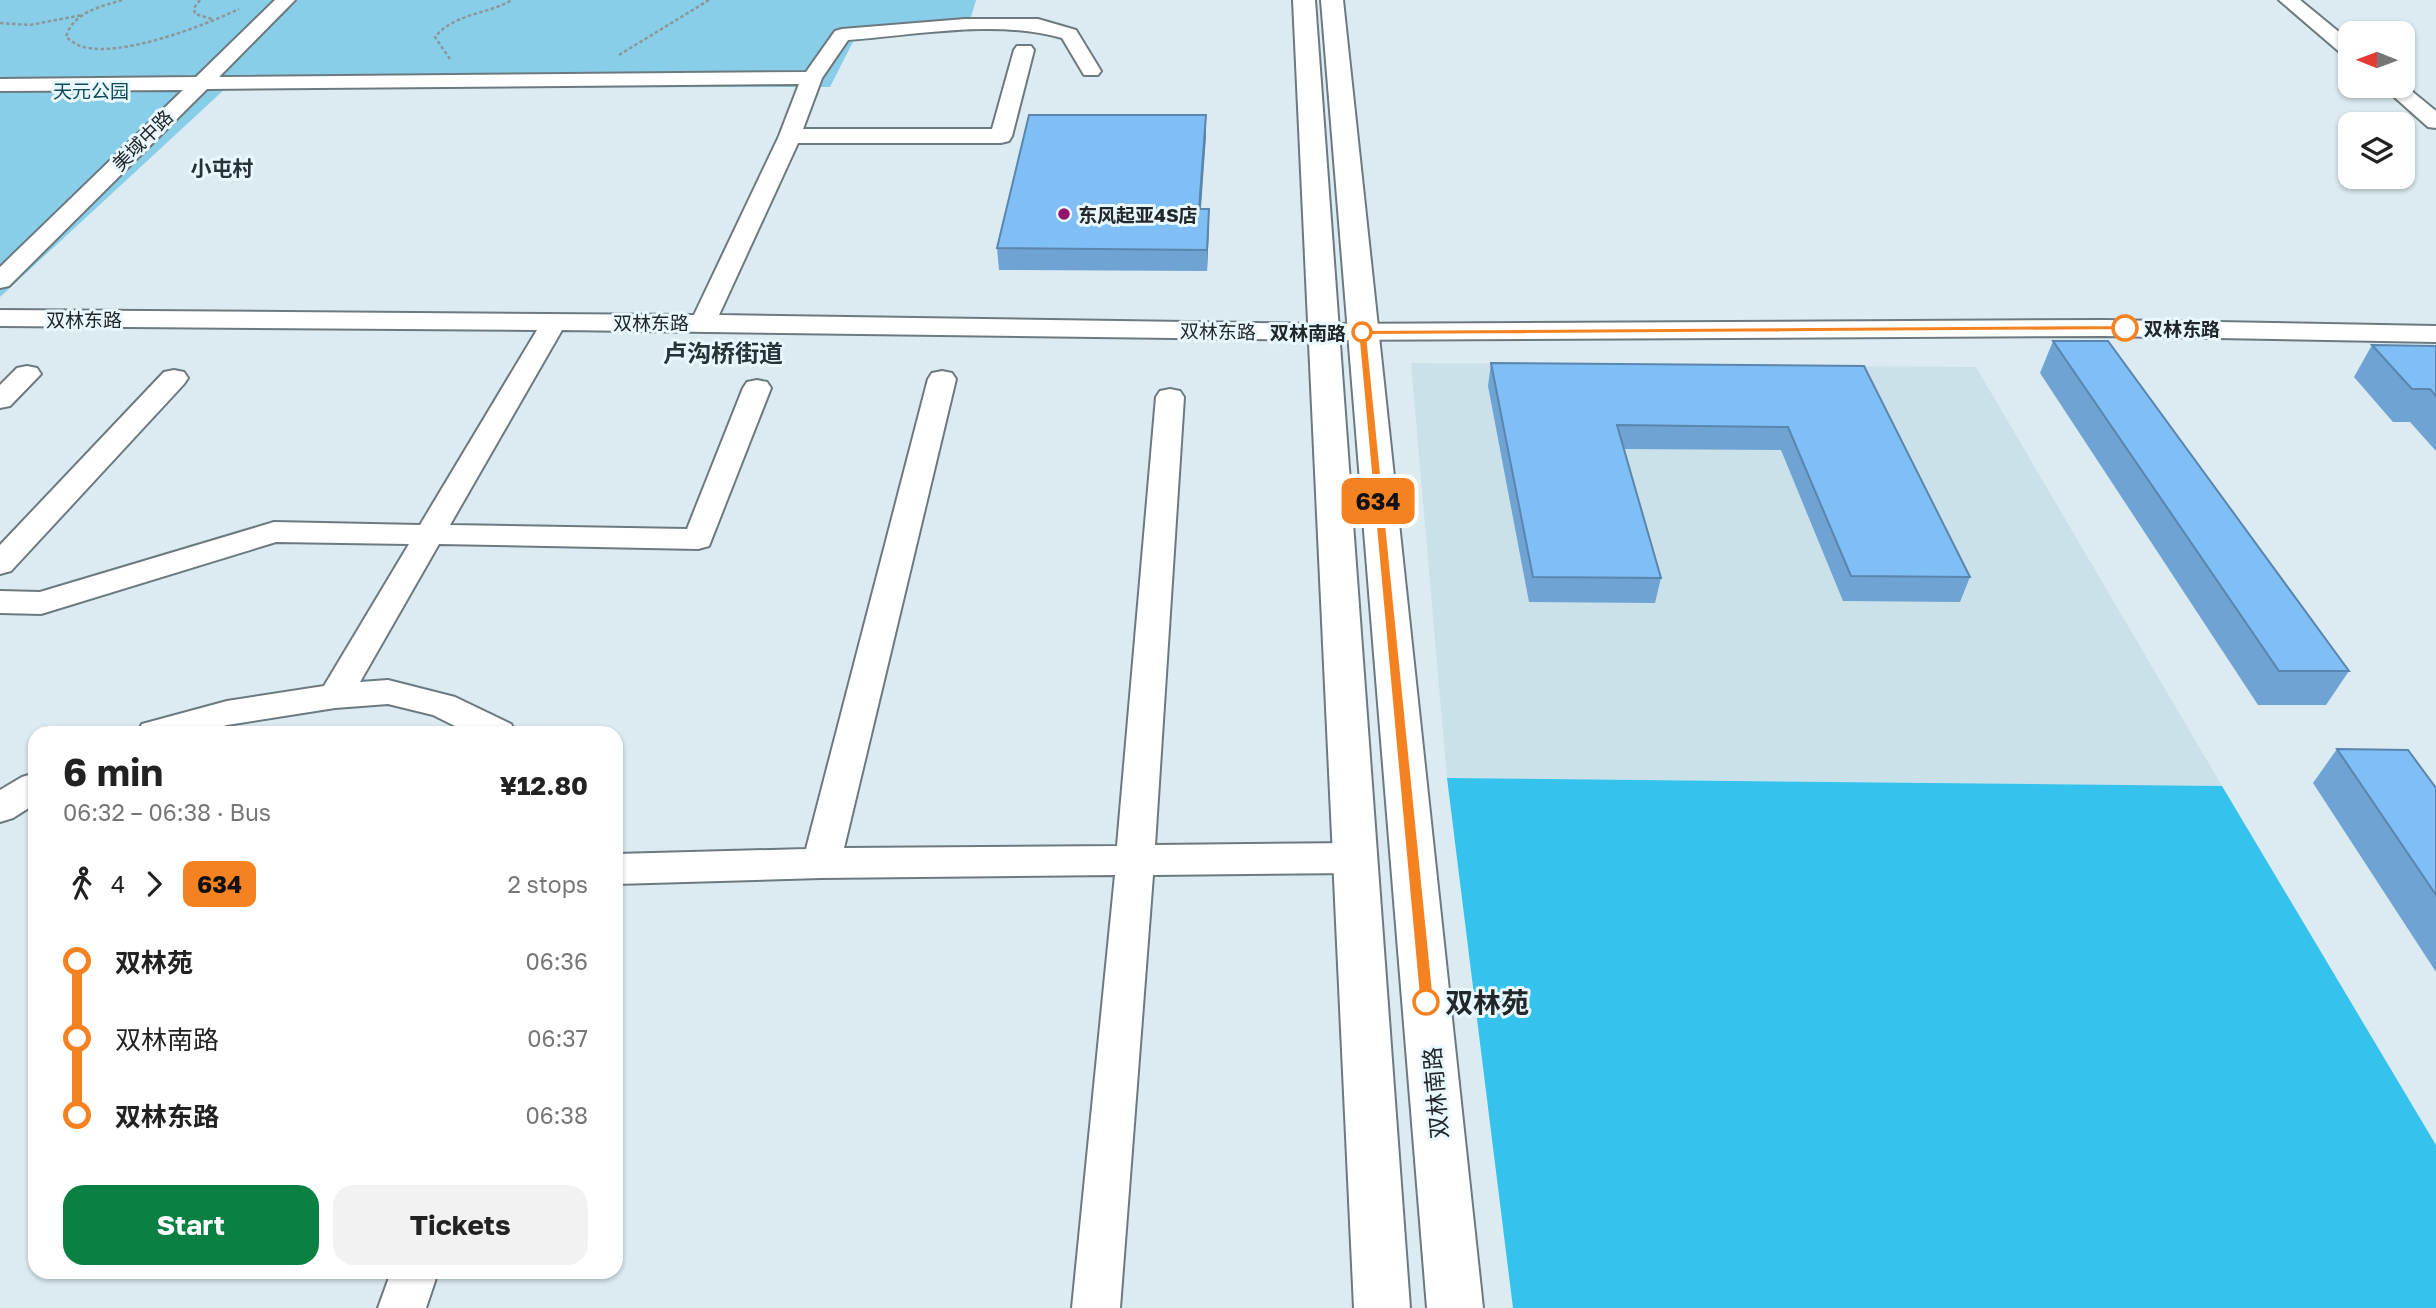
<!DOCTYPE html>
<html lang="en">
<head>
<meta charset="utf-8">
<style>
  body { margin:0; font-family:"Golos Text","Noto Sans SC",sans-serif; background:#f2f2f2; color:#222; height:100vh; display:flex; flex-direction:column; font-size:26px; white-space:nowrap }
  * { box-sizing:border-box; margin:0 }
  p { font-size:23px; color:#767676 }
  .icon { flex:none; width:38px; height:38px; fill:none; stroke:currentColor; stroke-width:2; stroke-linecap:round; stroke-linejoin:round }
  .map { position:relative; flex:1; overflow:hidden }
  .sheet { position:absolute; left:28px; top:726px; width:595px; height:553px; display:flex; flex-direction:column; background:#fff; border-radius:21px; box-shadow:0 2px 5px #0004 }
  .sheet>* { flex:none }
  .badge { padding:0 14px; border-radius:10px; font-size:24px; line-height:46px }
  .needle { width:46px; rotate:271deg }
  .fabs { position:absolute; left:2338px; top:21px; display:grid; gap:14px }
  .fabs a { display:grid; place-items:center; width:77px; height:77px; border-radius:14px; background:#fff; box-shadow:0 2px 5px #0004; font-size:35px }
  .map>.badge { position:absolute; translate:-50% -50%; box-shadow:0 0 0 4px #fff }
  .legs { display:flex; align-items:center; gap:10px; height:77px; padding:0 35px; font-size:23px }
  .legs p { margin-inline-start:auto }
  .head { display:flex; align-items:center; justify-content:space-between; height:119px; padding:0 35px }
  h1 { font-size:38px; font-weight:700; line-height:52px }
  .action { display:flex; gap:14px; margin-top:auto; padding:14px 35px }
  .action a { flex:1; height:80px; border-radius:21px; background:#0b8043; color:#fff; font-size:28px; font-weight:700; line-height:80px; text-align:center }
  .action a+a { background:#f2f2f2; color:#222 }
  ul { padding:0 35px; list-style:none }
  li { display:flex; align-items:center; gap:24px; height:77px; font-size:26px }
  li i { display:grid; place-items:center; width:10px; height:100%; margin:0 9px; background:currentColor }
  li i::after { content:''; width:18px; height:18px; margin:-9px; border:5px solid; border-radius:50%; background:#fff }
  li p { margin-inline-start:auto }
  li:first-child i { background:linear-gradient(#0000 50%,currentColor 0) }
  li:last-child i { background:linear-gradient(currentColor 50%,#0000 0) }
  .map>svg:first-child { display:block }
</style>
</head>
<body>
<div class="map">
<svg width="2436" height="1308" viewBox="0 0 2436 1308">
  <rect width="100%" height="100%" fill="#dcebf1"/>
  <polygon fill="#cae1ea" points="1411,363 1976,367 2222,786 1447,778"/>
  <polygon fill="#88cee8" points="0,0 976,0 967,31 859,30 830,87 226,88 0,297"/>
  <polygon fill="#35c3ed" points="1447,778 2222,786 2436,1145 2436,1308 1513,1308"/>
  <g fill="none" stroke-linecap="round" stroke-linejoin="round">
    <defs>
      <g id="minor">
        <path d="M275,0H295L219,77L806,72L835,31L842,29L965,19H1038L1076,30L1101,71L1098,75H1084L1062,38C997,19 915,35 848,40L822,78L803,129H992L1014,50L1017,46H1031L1034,50L1012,136L1009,141L1001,143H798L719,315L1323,324L2104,320L2436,326V342L2104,336L1323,340L562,330L450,525L687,529L743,388L747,382L757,380L767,382L771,388L709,546L698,549L439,544L360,682L388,680L455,697L511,724L516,733H469L433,715L388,704L335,708L227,725L198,733H137L142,724L227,701L324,686L409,544L276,542L41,614L0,613V591L40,592L274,522L420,525L537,330L0,326V310L694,315L779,136L799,84L207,89L9,286L0,288V267L183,90L0,91V79L196,77Z"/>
        <polygon points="2279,0 2300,0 2350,41 2350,57 2343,55"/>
        <polygon points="2403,84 2436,111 2436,128 2428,127 2382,86"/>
        <polygon points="27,366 37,368 41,374 10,406 0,408 0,385 17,368"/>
        <polygon points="174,370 184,372 188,378 184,384 11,571 0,574 0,545 164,372"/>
        <polygon points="942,371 952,373 956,379 844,848 1117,846 1156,397 1160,391 1170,389 1180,391 1184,397 1155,845 1356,843 1369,848 1375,858 1369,868 1356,873 1153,875 1120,1308 1072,1308 1115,875 821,878 616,884 616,854 806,849 928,379 932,373"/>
        <polygon points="35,773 35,804 13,818 0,822 0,790 22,777"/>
        <polygon points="391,1272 438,1272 426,1308 378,1308"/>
      </g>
      <g id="tertiary">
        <polygon points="1293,0 1315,0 1410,1308 1354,1308"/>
        <polygon points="1321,0 1343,0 1483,1308 1427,1308"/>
      </g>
    </defs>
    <use href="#minor" stroke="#6c7a7f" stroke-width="4"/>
    <use href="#tertiary" stroke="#6c7a7f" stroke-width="4"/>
    <g stroke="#8c979b" stroke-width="2.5" stroke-dasharray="3.5 2.5" stroke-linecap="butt">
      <path d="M122,0C100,7 73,12 66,37C70,40 75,44 80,46C119,59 203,26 239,9"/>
      <polyline points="200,0 194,8 195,14 212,19"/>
      <polyline points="0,23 30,25 82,15"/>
      <polyline points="619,55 709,0"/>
      <path d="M450,59L435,37C455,13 486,15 512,0"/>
    </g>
    <use href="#minor" fill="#fff" fill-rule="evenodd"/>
    <use href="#tertiary" fill="#fff" fill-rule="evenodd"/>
  </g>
  <g fill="#6ea3d4">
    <polygon points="1206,115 1206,135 1201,209 1209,209 1207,271 999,270 997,248"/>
    <polygon points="2053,341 2349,671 2326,705 2258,705 2040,373"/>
    <polygon points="2372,345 2436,346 2436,451 2410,422 2393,422 2354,377"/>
    <polygon points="1491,363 1864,366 1970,577 1960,602 1843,601 1781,450 1624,449 1661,578 1655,603 1529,602 1488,386"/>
    <polygon points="2337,749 2436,788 2436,972 2313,783"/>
  </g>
  <g fill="#5a85ac">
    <polygon points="1206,115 1206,135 1199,229 1199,209"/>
    <polygon points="1209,209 1209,229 1207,271 1207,250"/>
  </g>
  <g fill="#80bef6" stroke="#5a85ac" stroke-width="2">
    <polygon points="1029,115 1206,115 1199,209 1209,209 1207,250 997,248"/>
    <polygon points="2053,341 2108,341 2349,671 2279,671"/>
    <polygon points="2372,345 2436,346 2436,396 2430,389 2412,389"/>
    <polygon points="1491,363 1864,366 1970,577 1851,576 1788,427 1617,425 1661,578 1533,577"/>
    <polygon points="2337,749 2408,750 2436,788 2436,895"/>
  </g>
  <polygon fill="#f58220" stroke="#fff" stroke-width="2" points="2125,325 2131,328 2129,330 1367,335 1434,1002 1432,1007 1420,1007 1358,330"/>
  <circle fill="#94136d" stroke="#e9f8fe" stroke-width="2.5" cx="1064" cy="214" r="7"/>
  <g fill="#fff" stroke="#f58220" stroke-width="3.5">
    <circle cx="2125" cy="328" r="12"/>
    <circle cx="1362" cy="332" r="9"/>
    <circle cx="1426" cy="1002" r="12"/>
  </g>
  <g text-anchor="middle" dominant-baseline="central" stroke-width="6" stroke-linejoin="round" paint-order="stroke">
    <g font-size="19" fill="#104a5b" stroke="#e9f8fe">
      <text x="91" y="90">天元公园</text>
    </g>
    <g font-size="19" fill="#22282a" stroke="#e9f8fe">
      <text transform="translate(142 140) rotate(-45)">美域中路</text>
      <text x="84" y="319">双林东路</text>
      <text x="651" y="322">双林东路</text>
      <text transform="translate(1218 331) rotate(1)">双林东路</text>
    </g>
    <g font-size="19" font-weight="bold" fill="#22282a" stroke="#e9f8fe" text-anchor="start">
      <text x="1078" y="214">东风起亚4S店</text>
    </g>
    <g font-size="19" font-weight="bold" fill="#22282a" stroke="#e9f8fe" text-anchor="start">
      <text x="2144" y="328">双林东路</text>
      <text x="1346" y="332" text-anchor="end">双林南路</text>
    </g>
    <g font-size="21" font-weight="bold" fill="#273337" stroke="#e9f8fe">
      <text x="222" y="168">小屯村</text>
    </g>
    <g font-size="23" fill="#22282a" stroke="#e9f8fe">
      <text transform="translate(1435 1093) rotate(-95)">双林南路</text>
    </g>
    <g font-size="24" font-weight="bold" fill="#273337" stroke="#e9f8fe">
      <text x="723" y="352">卢沟桥街道</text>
    </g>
    <g font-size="28" font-weight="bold" fill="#22282a" stroke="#e9f8fe" text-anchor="start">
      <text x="1445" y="1002">双林苑</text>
    </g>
  </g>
</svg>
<div class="fabs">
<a><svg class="needle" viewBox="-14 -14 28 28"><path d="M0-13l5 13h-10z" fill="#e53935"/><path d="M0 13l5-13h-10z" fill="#767676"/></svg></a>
<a><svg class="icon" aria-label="layers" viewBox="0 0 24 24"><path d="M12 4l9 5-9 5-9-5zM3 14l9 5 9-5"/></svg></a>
</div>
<b class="badge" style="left:1378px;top:501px;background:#f58220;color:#111">634</b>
<section class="sheet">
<div class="head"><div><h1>6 min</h1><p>06:32 – 06:38 · Bus</p></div><b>¥12.80</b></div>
<div class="legs"><svg class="icon" aria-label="walk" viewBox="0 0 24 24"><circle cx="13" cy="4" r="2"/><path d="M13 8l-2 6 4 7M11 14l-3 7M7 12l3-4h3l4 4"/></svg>4<svg class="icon" aria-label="forward" viewBox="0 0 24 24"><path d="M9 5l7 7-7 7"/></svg><b class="badge" style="background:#f58220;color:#111">634</b><p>2 stops</p></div>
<ul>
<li><i style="color:#f58220"></i><b>双林苑</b><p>06:36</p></li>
<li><i style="color:#f58220"></i><span>双林南路</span><p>06:37</p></li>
<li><i style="color:#f58220"></i><b>双林东路</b><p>06:38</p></li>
</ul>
<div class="action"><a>Start</a><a>Tickets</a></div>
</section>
</div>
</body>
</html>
